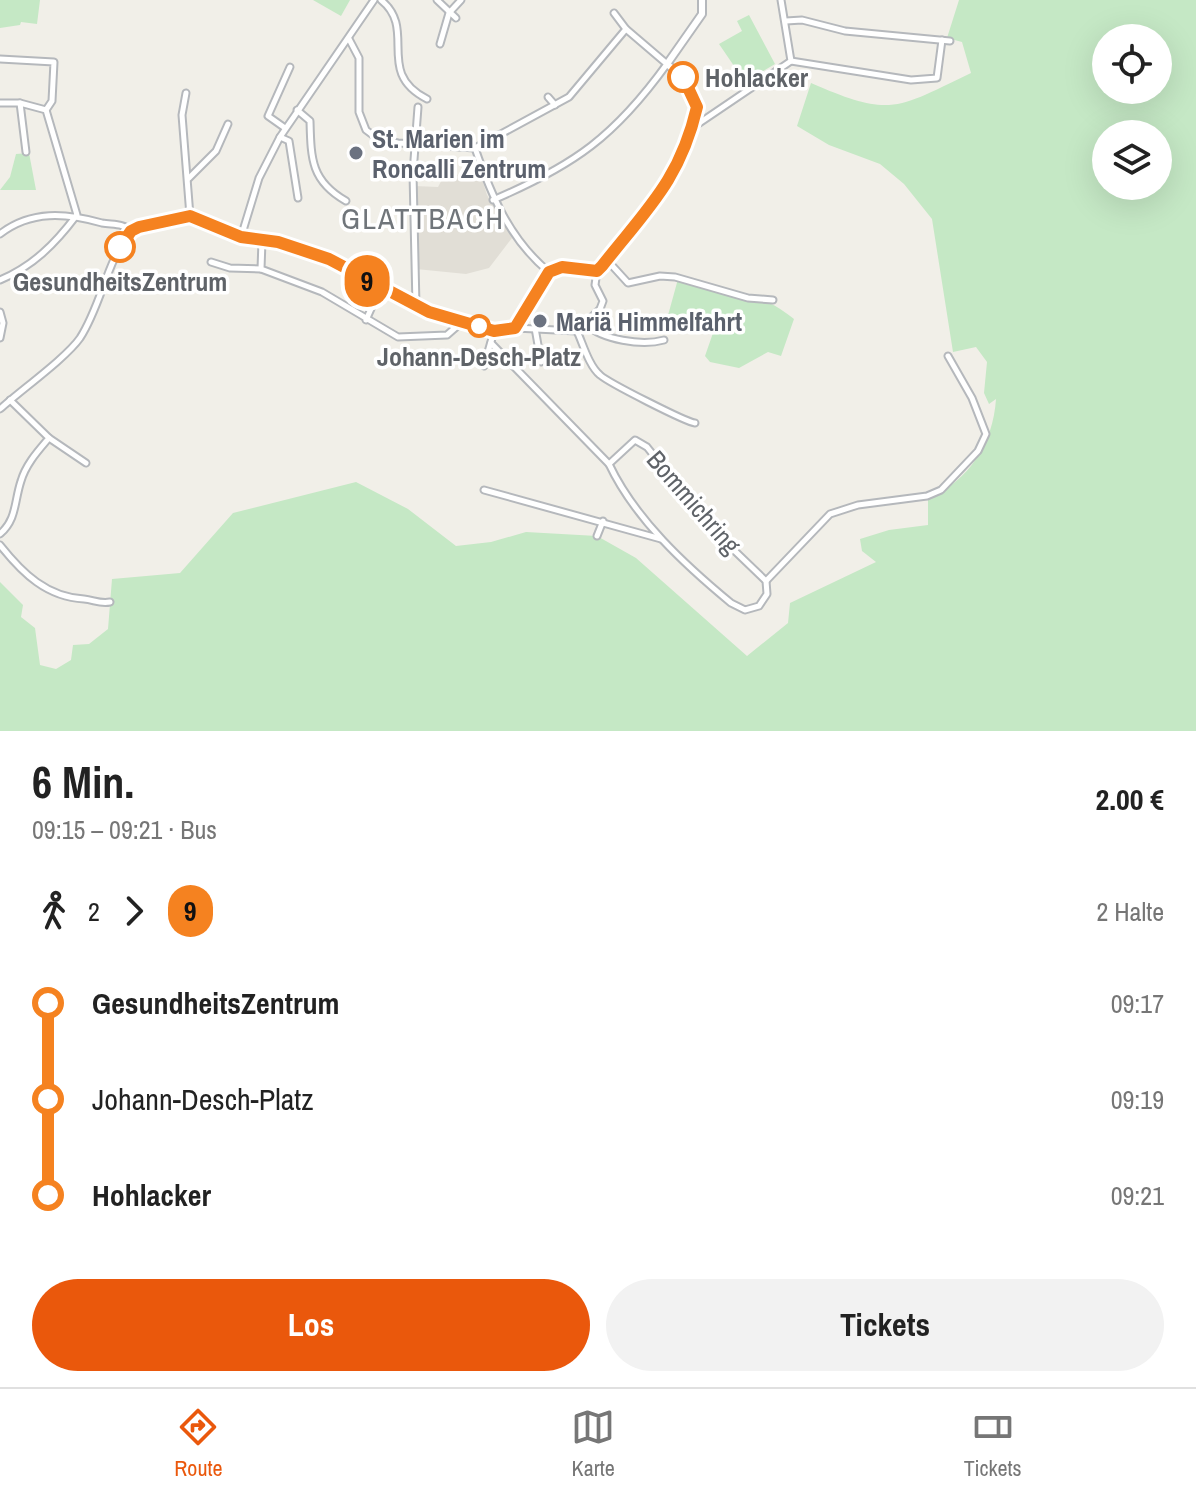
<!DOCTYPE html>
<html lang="de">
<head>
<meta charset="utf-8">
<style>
  body { margin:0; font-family:"Archivo Narrow",sans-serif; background:#f2f2f2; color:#222; height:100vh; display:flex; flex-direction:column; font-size:30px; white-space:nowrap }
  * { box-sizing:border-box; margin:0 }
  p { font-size:26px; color:#767676 }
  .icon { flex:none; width:44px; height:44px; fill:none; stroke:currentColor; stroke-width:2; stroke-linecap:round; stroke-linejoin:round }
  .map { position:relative; height:731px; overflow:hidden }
  .panel { display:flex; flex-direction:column; background:#fff; flex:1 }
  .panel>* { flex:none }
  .badge { padding:0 16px; border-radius:26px; font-size:28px; line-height:52px }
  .buttons { position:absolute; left:1092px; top:24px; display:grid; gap:16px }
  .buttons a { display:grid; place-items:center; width:80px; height:80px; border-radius:50%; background:#fff; box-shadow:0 8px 32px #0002; font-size:40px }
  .map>.badge { position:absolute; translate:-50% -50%; box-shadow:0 0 0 4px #fff }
  .legs { display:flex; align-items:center; gap:12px; height:88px; padding:0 32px; font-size:26px }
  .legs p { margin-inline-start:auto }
  .headline { display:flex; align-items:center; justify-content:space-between; height:136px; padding:0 32px }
  h1 { font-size:44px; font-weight:700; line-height:60px }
  .primary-button { display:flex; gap:16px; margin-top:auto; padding:16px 32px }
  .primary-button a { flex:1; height:92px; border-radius:48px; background:#ea580c; color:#fff; font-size:32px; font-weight:700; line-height:92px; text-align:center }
  .primary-button a+a { background:#f2f2f2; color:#222 }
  ul { padding:0 32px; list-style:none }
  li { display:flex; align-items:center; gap:28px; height:96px; font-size:30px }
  li i { display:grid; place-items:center; width:12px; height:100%; margin:0 10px; background:currentColor }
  li i::after { content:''; width:20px; height:20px; margin:-10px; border:6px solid; border-radius:50%; background:#fff }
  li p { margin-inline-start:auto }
  li:first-child i { background:linear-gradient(#0000 50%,currentColor 0) }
  li:last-child i { background:linear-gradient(currentColor 50%,#0000 0) }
  .tabs { display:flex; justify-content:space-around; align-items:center; height:112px; border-top:2px solid #e0e0e0; background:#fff; font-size:22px; color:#767676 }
  .tabs a { display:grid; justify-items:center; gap:4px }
  .tabs .current { color:#ea580c }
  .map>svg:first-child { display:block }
</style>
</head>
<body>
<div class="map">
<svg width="1196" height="731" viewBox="0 0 1196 731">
  <rect width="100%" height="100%" fill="#f1efe8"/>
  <polygon fill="#e1ded6" points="445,174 481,176 487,195 512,238 489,268 466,274 416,269 415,186 438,187"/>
  <g fill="#c5e8c5" fill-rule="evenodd">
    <polygon points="0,0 40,0 37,24 21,22 20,25 0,28"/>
    <polygon points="313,0 350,0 341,16"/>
    <path d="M959,0H1196V731H0V582L23,605L21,617L35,628L40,665L56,669L71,660L73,645L89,644L108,629L112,579L180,573L233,513L356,482L408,509L456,546L491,542L526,532L597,536L636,558L747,656L788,623L790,603L876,562L862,551L860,539L889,530L928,525V499C969,480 993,444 996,399L989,404L984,393L987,362L976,347L953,352L932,219L904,184L880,164L829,145L797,126L811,83C891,118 896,109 971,73L962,42L947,38ZM1106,38H1158V90H1106ZM1106,134H1158V186H1106Z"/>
    <polygon points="749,15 775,64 745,82 719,44 742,31 737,21"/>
    <polygon points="29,153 36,190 0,190 10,177 16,154"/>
    <path d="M678,279L752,302C764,296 782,310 794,319L781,356L768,352L739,368L710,362L705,356L713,333L667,319Z"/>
  </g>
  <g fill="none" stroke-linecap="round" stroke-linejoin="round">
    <defs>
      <g id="minor">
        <path d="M381,0C418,30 374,72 427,99"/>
        <polyline points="437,0 456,18"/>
        <polyline points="786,21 802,20 845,31 950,41"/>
        <polyline points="349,39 359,58 359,112 366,130 378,139 398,143 475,148 569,97 626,29"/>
        <polyline points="440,44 449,13 461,0"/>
        <polyline points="0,59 54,62 52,101 46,110"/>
        <polyline points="791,61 911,80 937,78 942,40"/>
        <polyline points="186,93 182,115 190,216"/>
        <polyline points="548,97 555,105"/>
        <polyline points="0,103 20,103 46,110 77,215"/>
        <polyline points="20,103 26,152"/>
        <path d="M297,110L310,121C311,159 311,181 346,201"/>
        <polyline points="285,128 268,116 290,67"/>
        <polyline points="692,128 791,61 781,0"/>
        <polyline points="280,137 289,141 298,198"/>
        <path d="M475,148C491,195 510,240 549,272"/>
        <polyline points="189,178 216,151 228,124"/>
        <path d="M493,200C575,165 615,136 667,64L626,29L614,13"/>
        <path d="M0,234C31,210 66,213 102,223C113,225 123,223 131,231"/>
        <polyline points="241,237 259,178 280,137 374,0"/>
        <polyline points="262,241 261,269 322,292 398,337 447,335 463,321"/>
        <polyline points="607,260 628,283 660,276 675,277 748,298 773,300"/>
        <polyline points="211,262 230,268 261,269"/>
        <path d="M0,280C33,266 55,244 76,216"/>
        <polyline points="416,306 413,173 418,107"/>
        <polyline points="0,312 3,323 0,338"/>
        <polyline points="366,320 380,289"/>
        <path d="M586,324C602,340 642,346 664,340"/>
        <polyline points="535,328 541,362"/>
        <path d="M577,331C583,344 589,366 600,375C609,383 686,422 695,423"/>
        <polyline points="491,343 609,464"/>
        <polyline points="484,366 494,331"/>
        <polyline points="10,400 49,438 86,463"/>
        <path d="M0,409C21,390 66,358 80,338C102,304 106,262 131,231L190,216L241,237L278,242L329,259L429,312L452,316L494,331L515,328L577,331L600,309L603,301L595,285L597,271"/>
        <path d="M635,440L647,447L713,530L766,581L767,594L759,606L745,610L731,603C685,565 635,519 609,464Z"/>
        <polyline points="484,490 661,539"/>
        <path d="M0,534C17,519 14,502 21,481C26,464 38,451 49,438"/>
        <polyline points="597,536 603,521"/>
        <path d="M0,545C23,574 47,597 84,599C94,600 100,604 110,602"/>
        <polyline points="766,581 830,514 858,505 927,496 941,490 978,451 986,434 972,398 948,356"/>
      </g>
      <polyline id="tertiary" points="515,328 549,272 562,267 597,271 670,182 684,154 697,107 687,81 667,64 702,14 702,0"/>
    </defs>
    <use href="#minor" stroke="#b5b8bc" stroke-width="9"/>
    <use href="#tertiary" stroke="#b5b8bc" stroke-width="10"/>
    <use href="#minor" stroke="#fff" stroke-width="5"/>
    <use href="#tertiary" stroke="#fff" stroke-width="6"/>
  </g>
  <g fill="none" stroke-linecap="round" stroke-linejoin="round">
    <defs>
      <path id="line-1" d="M120,247L131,231L139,227L190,216L241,237L278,242L329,259L429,312L494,331L515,328L549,272L562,267L597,271L602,266C647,209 680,180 697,107L683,77"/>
    </defs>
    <use href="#line-1" stroke="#fff" stroke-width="18"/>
    <use href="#line-1" stroke="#f58220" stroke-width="12"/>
  </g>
  <g fill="#fff" stroke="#f58220" stroke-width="4">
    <circle cx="683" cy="77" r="14"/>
    <circle cx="120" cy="247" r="14"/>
    <circle cx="479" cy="326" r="10"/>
  </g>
  <g fill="#6b7280" stroke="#fff" stroke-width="3">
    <circle cx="356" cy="153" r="8"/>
    <circle cx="540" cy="321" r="8"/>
  </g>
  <g text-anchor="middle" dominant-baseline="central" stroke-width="7" stroke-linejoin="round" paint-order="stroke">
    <g font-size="26" font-weight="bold" fill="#5f6368" stroke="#fff">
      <text x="705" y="77" text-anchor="start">Hohlacker</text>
      <text x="120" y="281">GesundheitsZentrum</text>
      <text x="479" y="356">Johann-Desch-Platz</text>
    </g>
    <g font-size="26" font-weight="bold" fill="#5b616d" stroke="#fff" text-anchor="start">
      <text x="372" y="138">St. Marien im<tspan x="372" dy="30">Roncalli Zentrum</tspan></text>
      <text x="556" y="321">Mariä Himmelfahrt</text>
    </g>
    <g font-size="26" fill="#5f6368" stroke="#fff">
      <text transform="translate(694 502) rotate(49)">Bommichring</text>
    </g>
    <g font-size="30" letter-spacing="2" fill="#70757a" stroke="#fff">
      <text x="423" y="218">GLATTBACH</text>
    </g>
  </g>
</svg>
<div class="buttons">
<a><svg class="icon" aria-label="locate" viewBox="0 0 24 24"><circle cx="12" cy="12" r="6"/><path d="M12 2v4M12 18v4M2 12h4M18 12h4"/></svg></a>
<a><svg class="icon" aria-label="layers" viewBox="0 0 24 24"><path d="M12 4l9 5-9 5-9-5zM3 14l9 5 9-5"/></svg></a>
</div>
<b class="badge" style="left:367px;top:281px;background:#f58220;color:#111">9</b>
</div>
<section class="panel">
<div class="headline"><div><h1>6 Min.</h1><p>09:15 – 09:21 · Bus</p></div><b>2.00 €</b></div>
<div class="legs"><svg class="icon" aria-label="walk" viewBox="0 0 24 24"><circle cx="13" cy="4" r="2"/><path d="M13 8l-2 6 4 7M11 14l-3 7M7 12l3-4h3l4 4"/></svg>2<svg class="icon" aria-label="forward" viewBox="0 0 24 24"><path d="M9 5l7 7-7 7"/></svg><b class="badge" style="background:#f58220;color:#111">9</b><p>2 Halte</p></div>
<ul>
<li><i style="color:#f58220"></i><b>GesundheitsZentrum</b><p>09:17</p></li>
<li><i style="color:#f58220"></i><span>Johann-Desch-Platz</span><p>09:19</p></li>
<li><i style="color:#f58220"></i><b>Hohlacker</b><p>09:21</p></li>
</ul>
<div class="primary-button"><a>Los</a><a>Tickets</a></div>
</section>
<nav class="tabs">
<a class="current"><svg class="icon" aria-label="directions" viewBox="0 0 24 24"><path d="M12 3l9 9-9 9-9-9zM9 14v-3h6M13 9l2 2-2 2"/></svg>Route</a>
<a><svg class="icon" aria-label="map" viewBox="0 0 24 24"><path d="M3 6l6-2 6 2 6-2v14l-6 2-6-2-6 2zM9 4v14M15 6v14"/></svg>Karte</a>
<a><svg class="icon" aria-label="tickets" viewBox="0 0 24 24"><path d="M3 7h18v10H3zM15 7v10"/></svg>Tickets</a>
</nav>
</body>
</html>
